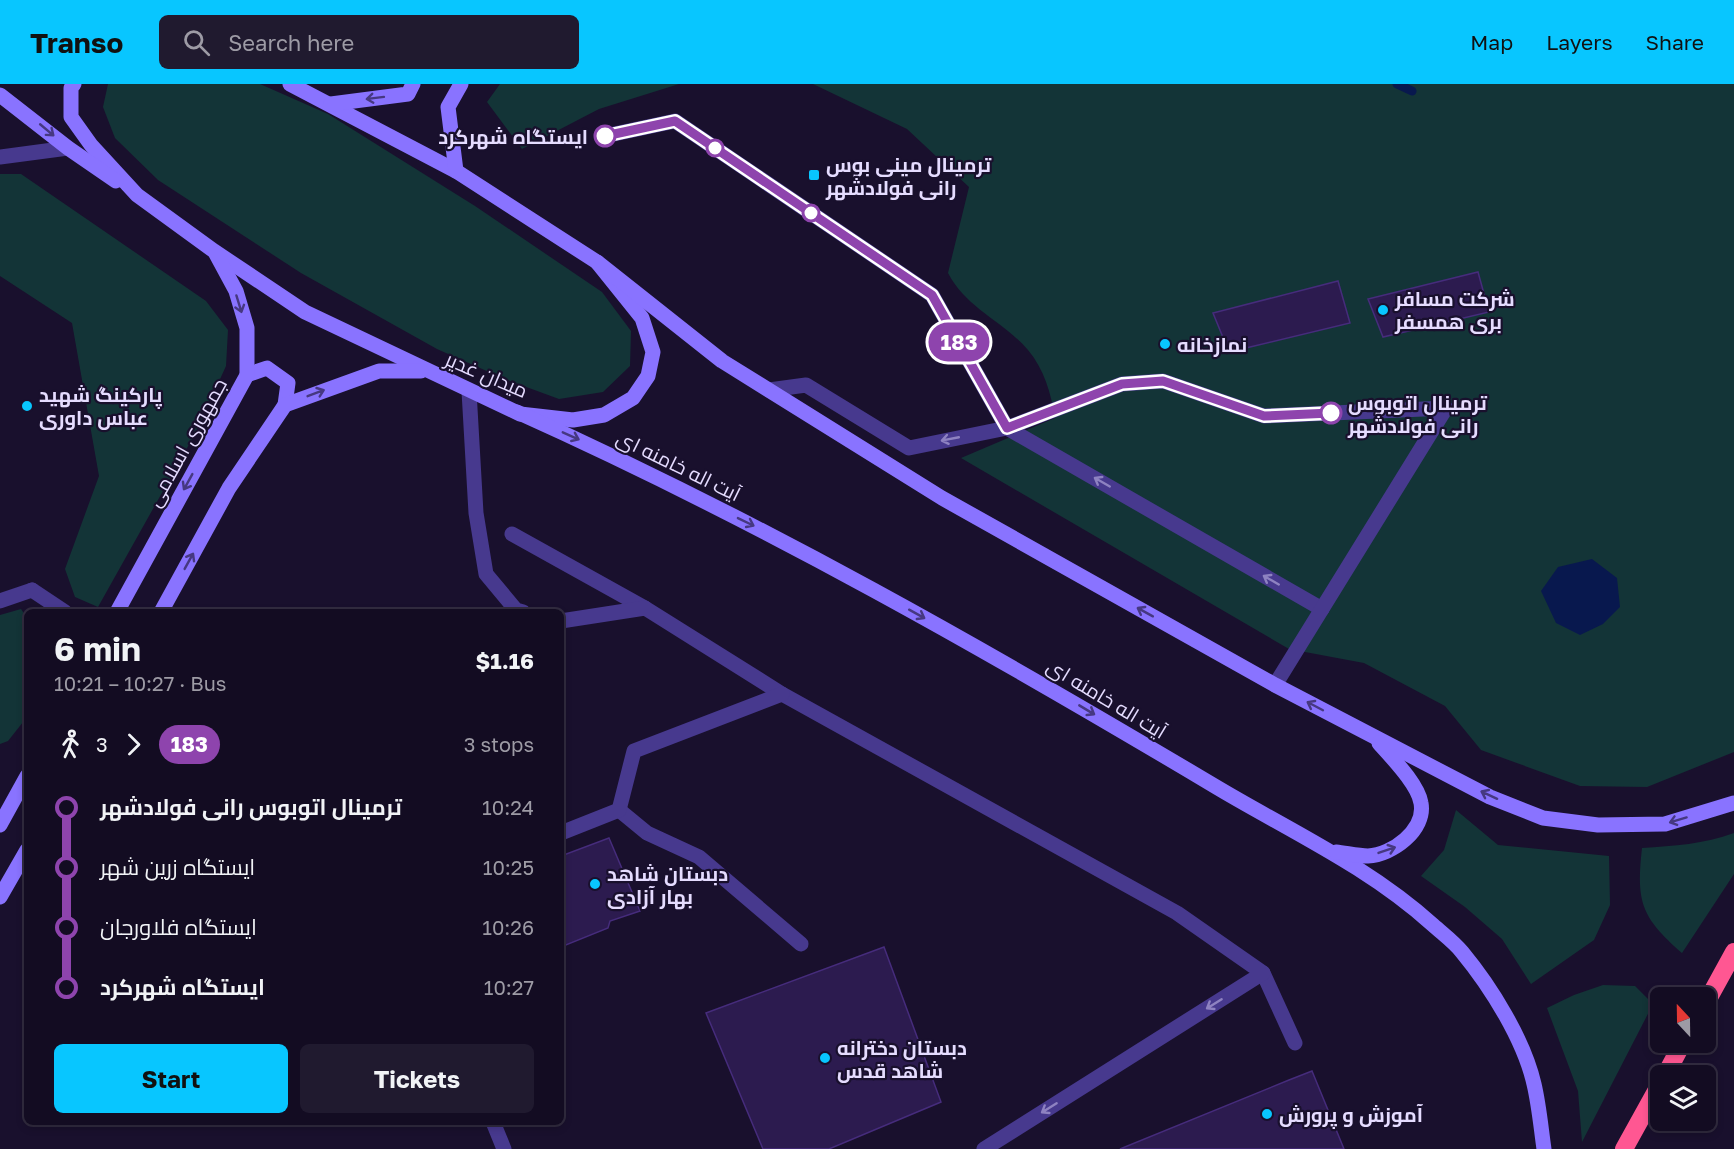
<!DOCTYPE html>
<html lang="en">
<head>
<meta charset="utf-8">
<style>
  body { margin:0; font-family:"Golos Text",Cairo,sans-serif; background:#201a2f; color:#f1f3f6; height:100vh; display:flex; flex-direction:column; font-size:22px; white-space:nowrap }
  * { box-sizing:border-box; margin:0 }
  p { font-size:20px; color:#9d9ba5 }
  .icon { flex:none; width:33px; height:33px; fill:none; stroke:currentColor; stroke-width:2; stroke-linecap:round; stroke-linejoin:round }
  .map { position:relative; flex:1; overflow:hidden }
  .panel { position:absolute; left:24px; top:525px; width:540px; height:516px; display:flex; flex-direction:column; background:#130c22; border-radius:9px; box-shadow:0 3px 9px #0003,0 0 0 2px #322c40 }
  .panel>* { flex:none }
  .badge { padding:0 12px; border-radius:20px; font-size:21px; line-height:39px }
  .needle { width:39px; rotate:338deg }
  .fabs { position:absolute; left:1650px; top:903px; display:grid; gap:12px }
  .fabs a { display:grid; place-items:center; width:66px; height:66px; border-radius:9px; background:#130c22; box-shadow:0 3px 9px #0003,0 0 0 2px #322c40; font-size:30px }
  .map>.badge { position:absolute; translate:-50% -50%; box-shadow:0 0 0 3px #fff }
  .legs { display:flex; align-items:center; gap:9px; height:66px; padding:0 30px; font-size:20px }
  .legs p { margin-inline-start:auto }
  .summary { display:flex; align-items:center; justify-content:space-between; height:102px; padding:0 30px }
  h1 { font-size:33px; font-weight:700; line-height:45px }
  .primary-button { display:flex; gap:12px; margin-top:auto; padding:12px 30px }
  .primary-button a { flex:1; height:69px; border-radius:9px; background:#08c6ff; color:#111; font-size:24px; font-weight:700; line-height:69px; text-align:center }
  .primary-button a+a { background:#201a2f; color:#f1f3f6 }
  ul { padding:0 30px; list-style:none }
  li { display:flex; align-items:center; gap:21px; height:60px; font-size:22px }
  li i { display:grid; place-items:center; width:9px; height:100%; margin:0 8px; background:currentColor }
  li i::after { content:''; width:15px; height:15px; margin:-8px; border:4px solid; border-radius:50%; background:#130c22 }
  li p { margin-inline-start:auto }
  li:first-child i { background:linear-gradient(#0000 50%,currentColor 0) }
  li:last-child i { background:linear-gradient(currentColor 50%,#0000 0) }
  header { display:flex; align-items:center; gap:36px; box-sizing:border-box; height:84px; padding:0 30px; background:#08c6ff; color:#111 }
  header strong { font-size:28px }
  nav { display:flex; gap:33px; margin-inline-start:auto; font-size:21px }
  .search { width:420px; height:54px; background:#201a2f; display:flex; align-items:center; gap:15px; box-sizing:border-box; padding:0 21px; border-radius:9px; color:#9d9ba5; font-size:22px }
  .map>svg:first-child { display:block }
</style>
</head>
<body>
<header>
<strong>Transo</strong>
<div class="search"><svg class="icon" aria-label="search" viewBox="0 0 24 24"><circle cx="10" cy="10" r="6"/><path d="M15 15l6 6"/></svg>Search here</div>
<nav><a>Map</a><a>Layers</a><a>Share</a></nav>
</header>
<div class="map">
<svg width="1734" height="1065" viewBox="0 0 1734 1065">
  <rect width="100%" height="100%" fill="#19102d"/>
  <g fill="#133437">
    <polygon points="108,0 260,0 328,30 475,122 602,208 631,247 630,282 603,308 559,315 507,296 437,265 301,189 158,96 115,54 103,23"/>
    <polygon points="500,0 679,0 599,25 522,65 487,18"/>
    <path d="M813,0H1734V668L1647,703L1580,702L1481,666L1445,622L1364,579L1289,565L961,374L1055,334C1051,309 1044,285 1028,266C1002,236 967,225 948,189L969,103L907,45Z"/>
    <polygon points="0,90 21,90 206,217 228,246 226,282 196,348 98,523 75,513 65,485 99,392 72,239 0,192"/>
    <polygon points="21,525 27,534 27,633 8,657 0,660 0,531"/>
    <polygon points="1456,726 1498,761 1609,772 1610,821 1594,856 1531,900 1502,855 1465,823 1421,792 1444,766"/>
    <path d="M1734,749V790L1682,869C1641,833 1636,818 1642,764C1674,762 1704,760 1734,749Z"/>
    <polygon points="1603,901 1635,902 1653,920 1582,1058 1578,1007 1547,924 1574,911"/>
  </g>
  <polygon fill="#08184e" points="1592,475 1617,494 1620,523 1603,540 1580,551 1556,539 1541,507 1558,483"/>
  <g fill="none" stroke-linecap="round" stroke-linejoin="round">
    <polyline stroke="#08184e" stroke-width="9" points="1397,0 1412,7"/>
  </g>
  <g fill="#2c1b4f" stroke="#462c7c" stroke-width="1.5">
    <polygon points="1478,188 1489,228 1383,253 1368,215"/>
    <polygon points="1338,197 1350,239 1229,268 1213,229"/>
    <polygon points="609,754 640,827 610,837 608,844 561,863 561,772"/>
    <polygon points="884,863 941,1018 829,1065 763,1065 706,929"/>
    <polygon points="1312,987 1344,1065 1120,1065 1289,996"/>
  </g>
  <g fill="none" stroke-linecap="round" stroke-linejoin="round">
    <g stroke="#47398e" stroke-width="15">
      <polyline points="605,52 675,37 932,211 1007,344 1322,525"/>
      <polyline points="769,306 806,301 909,364 1007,344 1122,300 1163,297 1264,332 1446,324 1275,601"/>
      <polyline points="0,517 32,506"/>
      <polyline points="619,726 647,749 699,773 801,860"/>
      <polyline points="1263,889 1295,959"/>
    </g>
    <g stroke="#47398e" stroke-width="15">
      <polyline points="469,307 476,429 486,490 516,526 523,528"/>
      <polyline points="512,450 645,524"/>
      <polyline points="32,506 65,528"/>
      <polyline points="561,537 645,524 782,610 1177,829 1263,889 984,1065"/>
      <polyline points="561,749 619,726 634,667 782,610"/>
      <polyline points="493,1038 504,1065"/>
    </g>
    <polyline stroke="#47398e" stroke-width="15" points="0,73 68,64"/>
    <g stroke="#8973ff" stroke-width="15">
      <polyline points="74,0 71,4 71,33 91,61 137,111 214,167 305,228 520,330 573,336 604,331 633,314 648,292 653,268 642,234 597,178 456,87 290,0"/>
      <polyline points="0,11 68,64 116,97"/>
      <polyline points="331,20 408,10 413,0"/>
      <polyline points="456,87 448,23 461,0"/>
      <polyline points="597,178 722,277 942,414 1275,601 1490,713 1543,734 1598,741 1665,740 1734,719"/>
      <polyline points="247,291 267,284 288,299 285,321"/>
      <path d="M517,328C760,437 990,568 1218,704C1292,748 1369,783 1433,841C1443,850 1454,858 1462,868C1491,903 1524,956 1534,1000C1539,1021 1541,1044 1544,1065"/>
      <polyline points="117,528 247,291 247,244 236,207 216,170"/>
      <polyline points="161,528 229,404 285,321 379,287 421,287"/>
      <polyline points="0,741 27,692"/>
      <path d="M1336,768C1346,769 1358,772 1368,772C1392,771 1426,746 1421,719C1418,700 1391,673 1379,659"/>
      <polyline points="0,813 27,766"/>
    </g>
    <g stroke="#ff5792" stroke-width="18">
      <polyline points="1706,919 1734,868"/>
      <polyline points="1665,992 1683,958"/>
      <polyline points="1624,1065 1660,1000"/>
    </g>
  </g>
  <defs><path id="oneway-shaft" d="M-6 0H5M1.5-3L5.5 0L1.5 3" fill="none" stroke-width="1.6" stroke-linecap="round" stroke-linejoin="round" transform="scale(1.5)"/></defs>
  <g stroke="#463881">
    <use href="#oneway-shaft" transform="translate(375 14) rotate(173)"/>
    <use href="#oneway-shaft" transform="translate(47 46) rotate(40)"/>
    <use href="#oneway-shaft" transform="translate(239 220) rotate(73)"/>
    <use href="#oneway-shaft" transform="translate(316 309) rotate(-21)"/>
    <use href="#oneway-shaft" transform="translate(571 352) rotate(24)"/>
    <use href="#oneway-shaft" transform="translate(188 398) rotate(119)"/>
    <use href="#oneway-shaft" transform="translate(746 438) rotate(26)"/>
    <use href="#oneway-shaft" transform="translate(189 477) rotate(-61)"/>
    <use href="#oneway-shaft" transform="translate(1145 528) rotate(-151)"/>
    <use href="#oneway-shaft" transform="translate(917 530) rotate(29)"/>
    <use href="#oneway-shaft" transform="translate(1315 622) rotate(-152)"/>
    <use href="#oneway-shaft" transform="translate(1087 626) rotate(31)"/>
    <use href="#oneway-shaft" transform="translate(1489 711) rotate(-155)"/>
    <use href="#oneway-shaft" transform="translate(1678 736) rotate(163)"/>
    <use href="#oneway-shaft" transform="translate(1387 766) rotate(-19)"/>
  </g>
  <g stroke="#8e82c1">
    <use href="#oneway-shaft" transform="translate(950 355) rotate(169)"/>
    <use href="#oneway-shaft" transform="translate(1102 398) rotate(-150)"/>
    <use href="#oneway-shaft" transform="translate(1271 496) rotate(-150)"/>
    <use href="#oneway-shaft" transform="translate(1214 920) rotate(148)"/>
    <use href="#oneway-shaft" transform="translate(1049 1024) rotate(148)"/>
  </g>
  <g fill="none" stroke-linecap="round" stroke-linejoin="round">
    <defs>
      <polyline id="line-1" points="605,52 675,37 932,211 1007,344 1122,300 1163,297 1264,332 1331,329"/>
    </defs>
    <use href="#line-1" stroke="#fff" stroke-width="14"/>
    <use href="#line-1" stroke="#8e44ad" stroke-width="9"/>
  </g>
  <g fill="#fff" stroke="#8e44ad" stroke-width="3">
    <circle cx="605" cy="52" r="10"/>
    <circle cx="715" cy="64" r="8"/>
    <circle cx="811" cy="129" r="8"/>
    <circle cx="1331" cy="329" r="10"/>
  </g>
  <g fill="#08c6ff" stroke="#19102d" stroke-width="2">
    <rect x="808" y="85" width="12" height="12" rx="3"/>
    <circle cx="1383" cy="226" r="6"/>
    <circle cx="1165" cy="260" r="6"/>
    <circle cx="27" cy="322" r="6"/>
    <circle cx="595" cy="800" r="6"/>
    <circle cx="825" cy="974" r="6"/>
    <circle cx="1267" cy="1030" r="6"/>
  </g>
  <g text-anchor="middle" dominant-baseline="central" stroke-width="4.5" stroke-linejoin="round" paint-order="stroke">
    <g font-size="20" font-weight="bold" fill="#e5dcff" stroke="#19102d" text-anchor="end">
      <text x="588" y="52">ایستگاه شهرکرد</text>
      <text x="1348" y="318" text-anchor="start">ترمینال اتوبوس<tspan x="1348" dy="23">رانی فولادشهر</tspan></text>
    </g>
    <g font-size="20" font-weight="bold" fill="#e5dcff" stroke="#19102d" text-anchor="start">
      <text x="826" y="80">ترمینال مینی بوس<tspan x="826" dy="23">رانی فولادشهر</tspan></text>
      <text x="1395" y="214">شرکت مسافر<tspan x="1395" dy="23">بری همسفر</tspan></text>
      <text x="1177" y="260">نمازخانه</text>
      <text x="39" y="310">پارکینگ شهید<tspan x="39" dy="23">عباس داوری</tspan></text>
      <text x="607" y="789">دبستان شاهد<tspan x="607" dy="23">بهار آزادی</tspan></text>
      <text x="837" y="963">دبستان دخترانه<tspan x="837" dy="23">شاهد قدس</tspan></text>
      <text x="1279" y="1030">آموزش و پرورش</text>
    </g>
    <g font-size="20" fill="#e5dcff" stroke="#19102d">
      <text transform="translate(487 290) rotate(23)">میدان غدیر</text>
      <text transform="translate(186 358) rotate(-61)">جمهوری اسلامی</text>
      <text transform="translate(679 381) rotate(26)">آیت اله خامنه ای</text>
      <text transform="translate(1107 614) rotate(31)">آیت اله خامنه ای</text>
    </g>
  </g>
</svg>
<div class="fabs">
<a><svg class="needle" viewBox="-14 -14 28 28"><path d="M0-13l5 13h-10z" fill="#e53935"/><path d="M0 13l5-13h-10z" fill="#9d9ba5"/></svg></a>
<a><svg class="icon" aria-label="layers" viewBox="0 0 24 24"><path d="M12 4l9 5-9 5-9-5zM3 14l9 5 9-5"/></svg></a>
</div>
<b class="badge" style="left:959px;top:258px;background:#8e44ad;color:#fff">183</b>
<section class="panel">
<div class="summary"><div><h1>6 min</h1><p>10:21 – 10:27 · Bus</p></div><b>$1.16</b></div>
<div class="legs"><svg class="icon" aria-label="walk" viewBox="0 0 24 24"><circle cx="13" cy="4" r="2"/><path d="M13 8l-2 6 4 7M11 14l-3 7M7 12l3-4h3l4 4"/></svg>3<svg class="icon" aria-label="forward" viewBox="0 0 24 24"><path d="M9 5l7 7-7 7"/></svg><b class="badge" style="background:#8e44ad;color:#fff">183</b><p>3 stops</p></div>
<ul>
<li><i style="color:#8e44ad"></i><b>ترمینال اتوبوس رانی فولادشهر</b><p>10:24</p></li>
<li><i style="color:#8e44ad"></i><span>ایستگاه زرین شهر</span><p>10:25</p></li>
<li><i style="color:#8e44ad"></i><span>ایستگاه فلاورجان</span><p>10:26</p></li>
<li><i style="color:#8e44ad"></i><b>ایستگاه شهرکرد</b><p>10:27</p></li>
</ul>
<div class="primary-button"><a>Start</a><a>Tickets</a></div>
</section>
</div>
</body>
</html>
